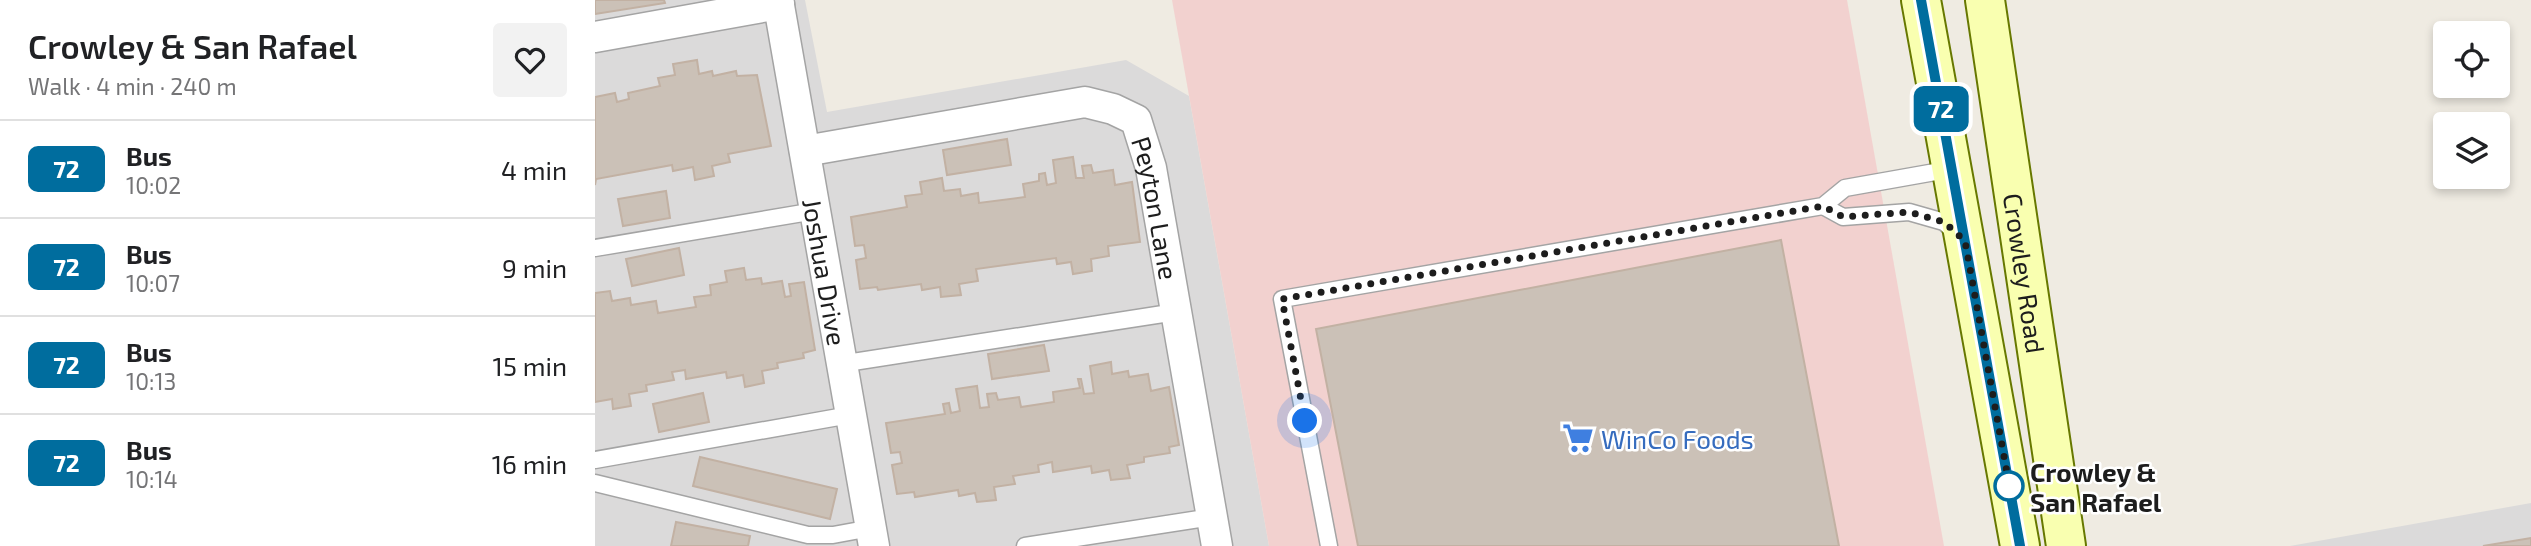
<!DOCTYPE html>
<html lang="en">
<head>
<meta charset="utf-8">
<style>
  body { margin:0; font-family:"Exo 2",sans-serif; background:#f2f2f2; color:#202124; height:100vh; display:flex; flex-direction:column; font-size:26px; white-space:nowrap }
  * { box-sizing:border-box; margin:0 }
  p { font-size:23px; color:#757577 }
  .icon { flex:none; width:38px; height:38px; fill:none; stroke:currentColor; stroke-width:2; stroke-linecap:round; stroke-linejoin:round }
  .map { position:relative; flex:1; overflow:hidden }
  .side { display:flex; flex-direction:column; background:#fff; width:595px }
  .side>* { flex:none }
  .badge { padding:0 14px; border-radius:10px; font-size:24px; line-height:46px }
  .tools { position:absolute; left:1838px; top:21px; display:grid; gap:14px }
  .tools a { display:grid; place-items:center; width:77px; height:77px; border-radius:7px; background:#fff; box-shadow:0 4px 10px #0003; font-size:35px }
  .you { position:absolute; width:35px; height:35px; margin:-18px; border:5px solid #fff; border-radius:50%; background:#1a73e8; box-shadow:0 0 0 10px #1a73e833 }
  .map>.badge { position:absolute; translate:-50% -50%; box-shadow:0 0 0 4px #fff }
  .round { display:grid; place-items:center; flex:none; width:74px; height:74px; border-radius:7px; background:#f2f2f2 }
  .headline { display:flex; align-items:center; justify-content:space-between; height:119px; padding:0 28px }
  h1 { font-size:33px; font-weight:600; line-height:52px }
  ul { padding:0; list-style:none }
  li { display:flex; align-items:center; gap:21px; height:98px; padding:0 28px; border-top:2px solid #e0e0e0 }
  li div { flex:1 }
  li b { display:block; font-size:26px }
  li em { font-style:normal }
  li .badge { min-width:77px; font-weight:700; text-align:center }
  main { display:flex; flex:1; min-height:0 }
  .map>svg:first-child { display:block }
</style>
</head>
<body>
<main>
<section class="side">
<div class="headline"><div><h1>Crowley &amp; San Rafael</h1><p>Walk · 4 min · 240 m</p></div><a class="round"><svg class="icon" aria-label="heart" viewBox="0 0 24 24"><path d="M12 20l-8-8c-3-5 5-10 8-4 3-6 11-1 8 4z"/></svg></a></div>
<ul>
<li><span class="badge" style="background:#006d9e;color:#fff">72</span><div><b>Bus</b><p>10:02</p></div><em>4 min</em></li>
<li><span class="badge" style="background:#006d9e;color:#fff">72</span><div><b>Bus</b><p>10:07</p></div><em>9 min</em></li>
<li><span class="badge" style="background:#006d9e;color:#fff">72</span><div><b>Bus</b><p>10:13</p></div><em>15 min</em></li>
<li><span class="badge" style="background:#006d9e;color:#fff">72</span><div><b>Bus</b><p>10:14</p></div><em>16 min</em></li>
</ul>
</section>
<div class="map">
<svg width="1936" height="546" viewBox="0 0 1936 546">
  <rect width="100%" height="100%" fill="#efebe2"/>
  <g fill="#dbdada">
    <polygon points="0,0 210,0 232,112 531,60 594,96 674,546 0,546"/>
    <polygon points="1936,503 1936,546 1695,546"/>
  </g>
  <polygon fill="#f2d1cf" points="577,0 1252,0 1349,546 674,546"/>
  <g fill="#cbc1b7" stroke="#c2b1a3" stroke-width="2">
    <polygon points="0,0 69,0 70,3 0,14"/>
    <polygon points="102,60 104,74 117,71 118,76 141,71 142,76 162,75 176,146 133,154 135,162 117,166 119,176 100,180 98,167 78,171 77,165 1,179 0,185 0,97 20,93 22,102 34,99 33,93 65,86 63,78 80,75 78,64"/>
    <polygon points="412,139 416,165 352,175 348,150"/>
    <polygon points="478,157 481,178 489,178 487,166 496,165 498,173 518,170 520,185 537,182 545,242 513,246 514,256 496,259 497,271 478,274 476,262 462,264 461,258 381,269 383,281 364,284 366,295 346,297 345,287 327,290 326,284 283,290 282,287 265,289 261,260 271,258 269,245 260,246 256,217 312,207 310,196 327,194 325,182 347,178 349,191 365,189 366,196 383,193 384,203 430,197 428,184 444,181 444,174 450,173 452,185 461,183 458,160"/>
    <polygon points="71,191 75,218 28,226 23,199"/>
    <polygon points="1186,240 1244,546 763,546 721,329"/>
    <polygon points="84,248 89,275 37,286 31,259"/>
    <polygon points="149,268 151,280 166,278 167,284 187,281 190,297 196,296 194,284 209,282 220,350 208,353 209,358 182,363 183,368 167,371 169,383 150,387 148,375 132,378 131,372 91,379 90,370 77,372 79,380 51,385 52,391 34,394 36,406 18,409 17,399 0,402 0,293 15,291 17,301 35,298 36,305 61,301 63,313 101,307 99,297 116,295 115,285 132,282 130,271"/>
    <polygon points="449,345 454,371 397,379 393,354"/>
    <polygon points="516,362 517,374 533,371 534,377 553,374 556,391 574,387 584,445 574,447 575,453 549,457 549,462 532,465 535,478 516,480 514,470 497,473 496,466 458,472 457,462 443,465 444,472 418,476 420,484 399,487 401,500 382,502 380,493 364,496 363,490 320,497 319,492 302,494 297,465 307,463 305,452 296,453 291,423 350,414 348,404 354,403 356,413 365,411 361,389 382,386 385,408 394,407 392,394 401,393 403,400 424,397 426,407 459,402 458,392 485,388 483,379 486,379 489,394 499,393 495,366"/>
    <polygon points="108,393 114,422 64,432 58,404"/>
    <polygon points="105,457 242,489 235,519 98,486"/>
    <polygon points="81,522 155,536 153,546 76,546"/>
    <polygon points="1936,538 1936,546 1888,546"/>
  </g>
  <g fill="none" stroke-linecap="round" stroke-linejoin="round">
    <defs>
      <g id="service">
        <polyline points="1228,206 1248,217 1314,212 1349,222 1363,235"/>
        <polyline points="0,248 220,211"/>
        <polyline points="245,364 581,312"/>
        <polyline points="0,460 255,415"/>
        <polyline points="0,483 213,535 238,535 276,528"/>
        <polyline points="430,546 617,517"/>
        <polyline points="734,546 687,299 1228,206 1250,188 1357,169"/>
      </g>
      <g id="minor">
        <path id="s1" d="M183,0L279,546"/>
        <polyline points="0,37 184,4"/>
        <path id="s2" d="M210,151L490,102L518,109L541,120L556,168L622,546"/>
      </g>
      <g id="secondary">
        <polyline points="1326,0 1425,546"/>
        <path id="s3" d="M1390,0L1471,546"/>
      </g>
    </defs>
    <use href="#service" stroke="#a4a4a4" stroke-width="19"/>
    <use href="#minor" stroke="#a4a4a4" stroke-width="33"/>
    <use href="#secondary" stroke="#677800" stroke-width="42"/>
    <use href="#service" stroke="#fff" stroke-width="16"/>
    <use href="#minor" stroke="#fff" stroke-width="30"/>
    <use href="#secondary" stroke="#f9ffb0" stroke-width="38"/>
  </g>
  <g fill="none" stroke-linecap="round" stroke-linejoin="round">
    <defs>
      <polyline id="line" points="1326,0 1425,546"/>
    </defs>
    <use href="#line" stroke="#fff" stroke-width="16"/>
    <use href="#line" stroke="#006d9e" stroke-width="10"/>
    <polyline stroke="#1d1d1d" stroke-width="7" stroke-dasharray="0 12.6" points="710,421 687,299 1228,206 1248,217 1314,212 1349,222 1370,241 1416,495 1414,486"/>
  </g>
  <defs>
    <symbol id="supermarket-bare" viewBox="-9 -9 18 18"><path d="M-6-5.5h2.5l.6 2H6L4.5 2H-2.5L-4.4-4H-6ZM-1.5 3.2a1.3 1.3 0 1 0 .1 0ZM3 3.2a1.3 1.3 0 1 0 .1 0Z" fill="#3f7fe0" stroke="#fff" stroke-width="2.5" paint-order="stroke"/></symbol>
  </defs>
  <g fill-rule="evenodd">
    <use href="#supermarket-bare" x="961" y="416" width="44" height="44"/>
  </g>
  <circle fill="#fff" stroke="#006d9e" stroke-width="3.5" cx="1414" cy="486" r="14"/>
  <g text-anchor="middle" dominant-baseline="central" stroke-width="5" stroke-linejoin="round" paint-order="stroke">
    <g font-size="26" fill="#1d1d1d" stroke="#fff">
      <text stroke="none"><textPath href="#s2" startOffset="429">Peyton Lane</textPath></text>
      <text stroke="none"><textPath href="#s1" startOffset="276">Joshua Drive</textPath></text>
      <text stroke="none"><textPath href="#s3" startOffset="276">Crowley Road</textPath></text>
    </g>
    <g font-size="26" fill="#366cbe" stroke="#fff" text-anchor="start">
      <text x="1006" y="438">WinCo Foods</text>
    </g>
    <g font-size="26" font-weight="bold" fill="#1d1d1d" stroke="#fff" text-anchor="start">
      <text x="1435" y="471">Crowley &amp;<tspan x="1435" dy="30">San Rafael</tspan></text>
    </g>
  </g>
</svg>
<div class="tools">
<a><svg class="icon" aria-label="locate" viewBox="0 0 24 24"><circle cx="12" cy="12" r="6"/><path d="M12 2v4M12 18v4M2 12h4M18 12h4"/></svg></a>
<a><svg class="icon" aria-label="layers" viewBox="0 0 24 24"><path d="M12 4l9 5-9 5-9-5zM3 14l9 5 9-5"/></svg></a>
</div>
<div class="you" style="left:710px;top:421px"></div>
<b class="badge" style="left:1346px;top:109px;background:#006d9e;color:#fff">72</b>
</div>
</main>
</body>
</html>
